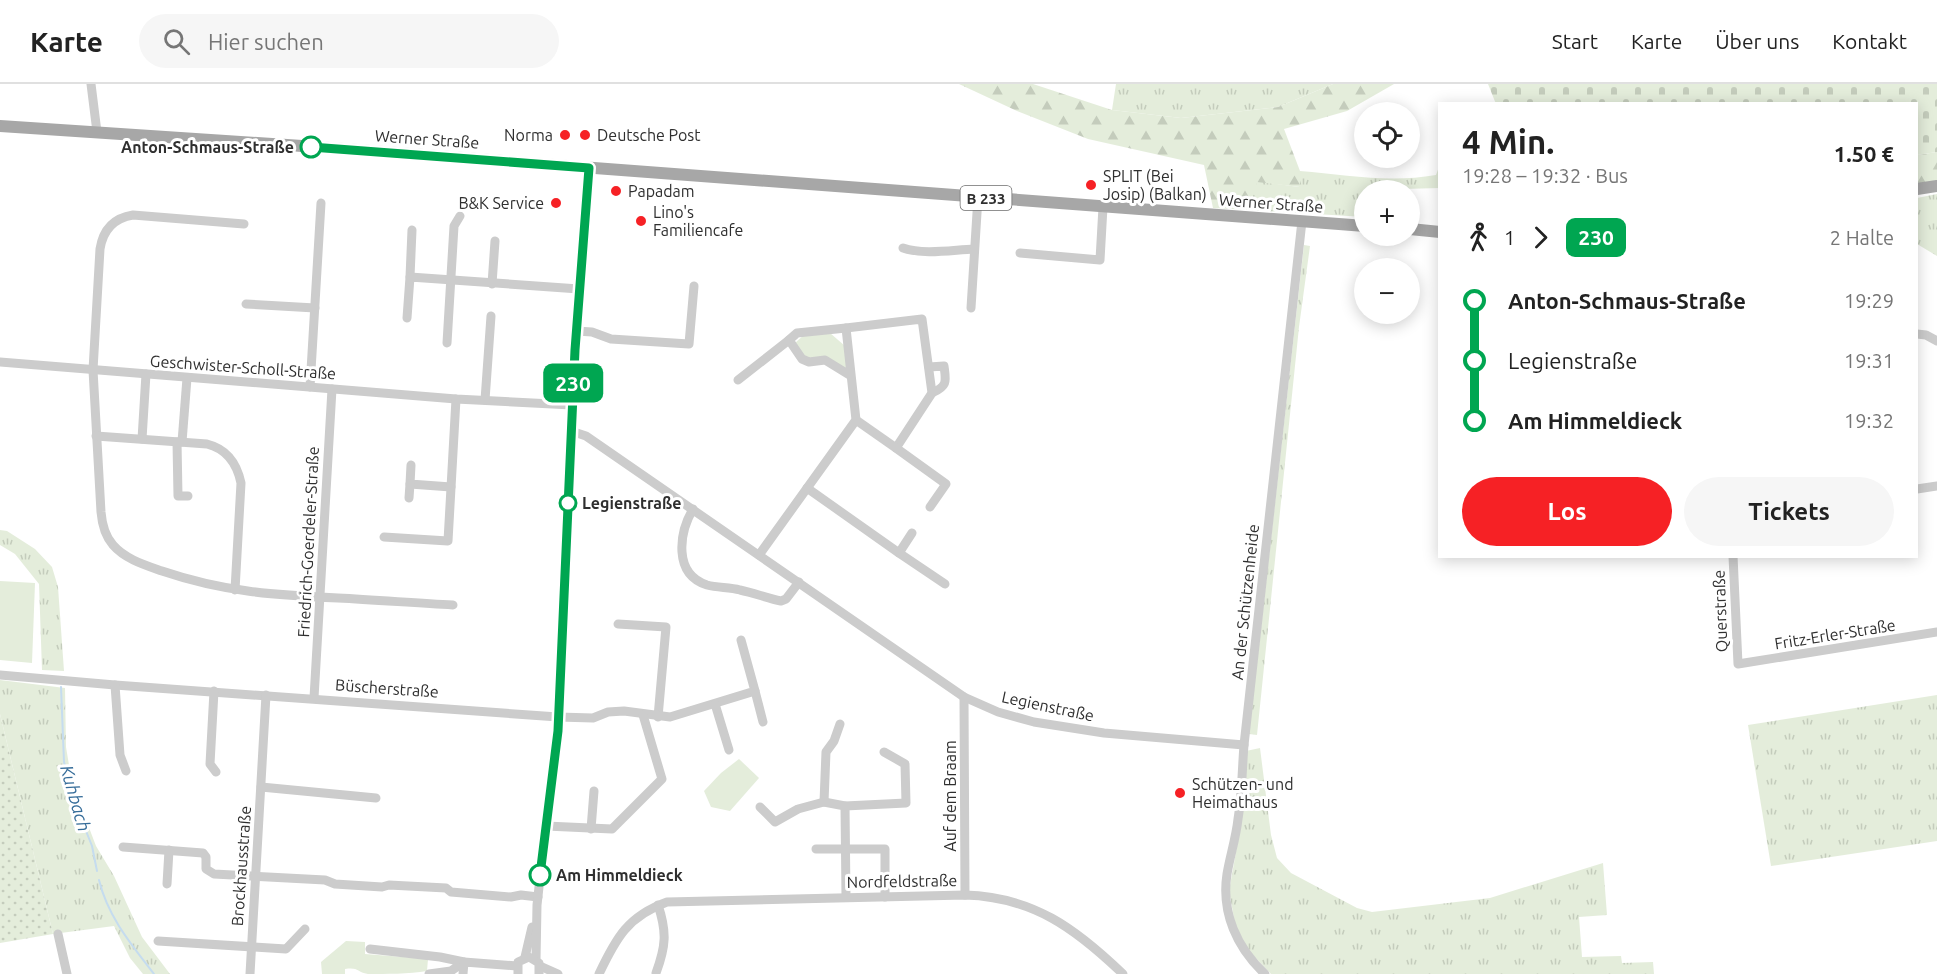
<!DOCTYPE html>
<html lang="de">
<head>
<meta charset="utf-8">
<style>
  body { margin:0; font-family:Ubuntu,sans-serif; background:#f6f6f6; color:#222; height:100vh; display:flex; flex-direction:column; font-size:22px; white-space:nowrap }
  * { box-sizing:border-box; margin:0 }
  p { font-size:20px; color:#767676 }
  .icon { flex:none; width:33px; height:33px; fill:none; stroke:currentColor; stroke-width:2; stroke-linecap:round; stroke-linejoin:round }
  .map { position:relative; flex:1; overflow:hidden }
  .side { position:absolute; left:1438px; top:18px; width:480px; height:456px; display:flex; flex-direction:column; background:#fff; border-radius:0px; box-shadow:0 3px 15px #0003 }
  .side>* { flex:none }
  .badge { padding:0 12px; border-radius:9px; font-size:21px; line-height:39px }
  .controls { position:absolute; left:1354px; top:18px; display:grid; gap:12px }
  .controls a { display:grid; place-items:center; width:66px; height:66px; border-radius:50%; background:#fff; box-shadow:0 3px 15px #0003; font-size:30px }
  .map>.badge { position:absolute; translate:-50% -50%; box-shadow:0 0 0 3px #fff }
  .legs { display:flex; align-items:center; gap:9px; height:66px; padding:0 24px; font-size:20px }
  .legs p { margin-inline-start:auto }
  .head { display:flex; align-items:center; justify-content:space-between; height:102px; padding:0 24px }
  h1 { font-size:33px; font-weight:600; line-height:45px }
  .button { display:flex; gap:12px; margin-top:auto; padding:12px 24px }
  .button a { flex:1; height:69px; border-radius:36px; background:#f62125; color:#fff; font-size:24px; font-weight:600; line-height:69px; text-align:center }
  .button a+a { background:#f6f6f6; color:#222 }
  ul { padding:0 24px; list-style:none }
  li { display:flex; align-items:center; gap:21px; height:60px; font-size:22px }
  li i { display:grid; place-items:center; width:9px; height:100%; margin:0 8px; background:currentColor }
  li i::after { content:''; width:15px; height:15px; margin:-8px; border:4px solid; border-radius:50%; background:#fff }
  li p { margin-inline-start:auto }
  li:first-child i { background:linear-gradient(#0000 50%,currentColor 0) }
  li:last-child i { background:linear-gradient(currentColor 50%,#0000 0) }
  header { display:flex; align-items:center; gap:36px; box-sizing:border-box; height:84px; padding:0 30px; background:#fff; border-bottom:2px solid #e0e0e0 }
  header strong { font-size:28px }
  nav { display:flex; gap:33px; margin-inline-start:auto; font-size:21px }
  .search { width:420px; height:54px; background:#f6f6f6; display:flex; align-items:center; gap:15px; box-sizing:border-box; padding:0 21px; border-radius:33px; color:#767676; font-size:22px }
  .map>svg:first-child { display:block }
</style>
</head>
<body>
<header>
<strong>Karte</strong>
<div class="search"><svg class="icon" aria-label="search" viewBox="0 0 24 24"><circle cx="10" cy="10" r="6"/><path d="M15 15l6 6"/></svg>Hier suchen</div>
<nav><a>Start</a><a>Karte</a><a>Über uns</a><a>Kontakt</a></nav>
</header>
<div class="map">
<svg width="1937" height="890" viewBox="0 0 1937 890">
  <defs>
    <pattern id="grass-tufts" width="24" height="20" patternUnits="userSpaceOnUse" patternTransform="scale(1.5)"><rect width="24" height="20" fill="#e4eddb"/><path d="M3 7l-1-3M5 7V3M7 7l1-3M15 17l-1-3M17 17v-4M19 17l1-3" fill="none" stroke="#c4ccbc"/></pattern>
    <pattern id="forest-firs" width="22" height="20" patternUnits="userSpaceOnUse" patternTransform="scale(1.5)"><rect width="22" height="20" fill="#e4eddb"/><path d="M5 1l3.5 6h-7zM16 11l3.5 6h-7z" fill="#c4ccbc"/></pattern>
    <pattern id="cemetery-stones" width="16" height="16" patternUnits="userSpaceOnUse" patternTransform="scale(1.5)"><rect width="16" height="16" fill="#e4eddb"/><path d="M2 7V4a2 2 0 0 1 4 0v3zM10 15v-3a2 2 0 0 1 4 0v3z" fill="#c4ccbc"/></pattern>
    <pattern id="garden-dots" width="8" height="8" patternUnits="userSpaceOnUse" patternTransform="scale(1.5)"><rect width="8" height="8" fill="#e4eddb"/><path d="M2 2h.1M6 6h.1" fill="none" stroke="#c4ccbc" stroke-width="1.8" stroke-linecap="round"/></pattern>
  </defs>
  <rect width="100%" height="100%" fill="#fff"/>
  <g fill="url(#grass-tufts)">
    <polygon points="1116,0 1333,0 1278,23 1181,34 1112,26"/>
    <path d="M1440,80V104L1365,106V133L1249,126L1256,97L1299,103L1300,87C1346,91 1390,99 1436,91Z"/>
    <polygon points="1937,110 1937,172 1917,160 1917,114"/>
    <polygon points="1304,161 1310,162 1299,243 1257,651 1249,650"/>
    <polygon points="0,446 7,447 35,465 52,483 58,503 64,587 42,586 39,500 15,470 0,461"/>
    <polygon points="0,596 65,604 66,663 72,699 96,762 114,792 142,853 170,890 143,890 130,874 114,842 53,850 0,630"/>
    <polygon points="1937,611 1937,757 1771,782 1748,641"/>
    <polygon points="1260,664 1271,751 1277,774 1291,789 1357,824 1372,828 1490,814 1603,779 1607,831 1579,833 1582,873 1621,872 1622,879 1653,878 1654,890 1271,890 1250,868 1236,845 1229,807 1241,740 1246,667"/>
  </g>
  <g fill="url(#forest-firs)">
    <polygon points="959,0 1033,0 1112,26 1181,34 1278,23 1333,0 1394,0 1347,27 1284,45 1300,87 1300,103 1257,98 1249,126 1213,124 1204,81 1088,55 1017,27"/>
    <polygon points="1937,68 1937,98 1917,102 1917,71"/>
  </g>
  <polygon fill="url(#cemetery-stones)" points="1488,0 1937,0 1937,68 1917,71 1917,20 1496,20"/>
  <g fill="#e4eddb">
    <polygon points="830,249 845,262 848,285 809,276 805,273 795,259 804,251"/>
    <polygon points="0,497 35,499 32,579 0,576"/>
    <polygon points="739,675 759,694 730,727 711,723 704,707 721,689"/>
    <path d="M346,857L365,858V870L428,875L427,887C409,890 386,890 368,890C356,888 359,883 345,885V890H322L321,878Z"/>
  </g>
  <polygon fill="url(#garden-dots)" points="0,630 53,850 0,859"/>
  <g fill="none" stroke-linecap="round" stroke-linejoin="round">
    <g stroke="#c5dcef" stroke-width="2">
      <polyline points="61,603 64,678 76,722 92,762 97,787"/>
      <path d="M99,796C108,833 131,860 154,890"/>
    </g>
    <g stroke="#ccc" stroke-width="9">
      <polyline points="91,0 97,48"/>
      <path d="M244,140L133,131C114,134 103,146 100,165L93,286L101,428C102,440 105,452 113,461C125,475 145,481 162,487C224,508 274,511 338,514C377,516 415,519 453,521"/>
      <path d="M903,164C924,171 951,166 974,165"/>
      <polyline points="1020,169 1100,176 1103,123"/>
      <polyline points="410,193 412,146"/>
      <polyline points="492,200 495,157"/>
      <polyline points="246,220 315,224"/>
      <polyline points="971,224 978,113"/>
      <polyline points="407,234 410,193 579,205"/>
      <polyline points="846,244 922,235 932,309 896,364 946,400 930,423"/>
      <polyline points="576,247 592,248 611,255 689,260 694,202"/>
      <polyline points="1917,250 1926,251 1937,257"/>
      <polyline points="447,259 454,142 460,132"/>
      <polyline points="0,278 456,315 572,321"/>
      <path d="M929,283L944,282C946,297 948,302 932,309"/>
      <polyline points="738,296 789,256"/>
      <polyline points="310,303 321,119"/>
      <polyline points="485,316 491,232"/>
      <polyline points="856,336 896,364"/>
      <polyline points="571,347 586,352 964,613 998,628 1034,638 1104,649 1244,661"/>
      <path d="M96,352L207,360C227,365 237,380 241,399L235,506"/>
      <polyline points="142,355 146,290"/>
      <polyline points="177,358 178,412 188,412"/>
      <polyline points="182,358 187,294"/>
      <polyline points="411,381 410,400 451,403"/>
      <polyline points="807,404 899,469 912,449"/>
      <polyline points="1917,405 1937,402"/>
      <polyline points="409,414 410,400"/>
      <path d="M693,425C679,449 673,490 707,501C718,504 729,503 740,506C754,509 767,514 781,517L786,515L799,498"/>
      <polyline points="384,453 448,457 456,315"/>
      <polyline points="899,469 945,500"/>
      <polyline points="759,471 856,336 846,244 797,249 789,256 802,275 809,278 825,276 851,292"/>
      <polyline points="1733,472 1738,580 1937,548"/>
      <polyline points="618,540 666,543 658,633"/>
      <polyline points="0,591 115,601 558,633 593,634 608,628 624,627 670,633 755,607 741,556"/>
      <polyline points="115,601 120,671 126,687"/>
      <polyline points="214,607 210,680 216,688"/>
      <polyline points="755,607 763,638"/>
      <polyline points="964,613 965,811"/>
      <polyline points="314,614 332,305"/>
      <polyline points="715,620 729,666"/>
      <polyline points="261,703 376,714"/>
      <polyline points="824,718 826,668 834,657 840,640"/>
      <polyline points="845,722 846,813"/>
      <polyline points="760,723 775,738 798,725 824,718 845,722 906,719 905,680 884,668"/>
      <polyline points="546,742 612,745 662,695 643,631"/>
      <polyline points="591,745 594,707"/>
      <polyline points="123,763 203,769 206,773 206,785 214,790 325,796 335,800 382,803 389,801 446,804 451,808 511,813 521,811 538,813"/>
      <polyline points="816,765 885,765 885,813"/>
      <polyline points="167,800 169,766"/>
      <polyline points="58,850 67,890"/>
      <polyline points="158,857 286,865 305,845"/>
      <polyline points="370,865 440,873 464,878 451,887 429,890"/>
      <polyline points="525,873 532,843"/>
      <polyline points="536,876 537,821 558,633 576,247 589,84"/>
      <polyline points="540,882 558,890"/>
      <path d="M656,889C666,862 667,848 658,821"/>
      <polyline points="250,890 266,611"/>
      <polyline points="463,890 464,878 517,882"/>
      <polyline points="518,890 518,878 529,873 539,879 539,890"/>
      <path d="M599,890C616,854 628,832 667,818L965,811C1033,813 1075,844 1123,890"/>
      <path d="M1265,890C1237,864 1221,829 1227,790C1230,772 1236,754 1238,735C1242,711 1242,686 1244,661L1302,137"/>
    </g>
    <g stroke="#a7a7a7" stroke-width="12">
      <polyline points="0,42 317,63 1365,142"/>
      <polyline points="1917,105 1937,102"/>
      <polyline points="1410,145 1440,148"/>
    </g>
  </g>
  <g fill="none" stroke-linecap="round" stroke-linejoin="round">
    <defs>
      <polyline id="line-1" points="311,63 589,84 575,266 558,647 540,791"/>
    </defs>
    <use href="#line-1" stroke="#fff" stroke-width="14"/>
    <use href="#line-1" stroke="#00a651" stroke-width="9"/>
  </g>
  <g fill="#f62125" stroke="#fff" stroke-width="2">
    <circle cx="565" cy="51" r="6"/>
    <circle cx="585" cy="51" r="6"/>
    <circle cx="1091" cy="101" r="6"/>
    <circle cx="616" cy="107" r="6"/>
    <circle cx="556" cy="119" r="6"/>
    <circle cx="641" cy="137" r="6"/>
    <circle cx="1180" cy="709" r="6"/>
  </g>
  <g fill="#fff" stroke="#00a651" stroke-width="3">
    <circle cx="311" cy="63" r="10"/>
    <circle cx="568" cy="419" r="8"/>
    <circle cx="540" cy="791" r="10"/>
  </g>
  <g text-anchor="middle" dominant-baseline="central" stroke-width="6" stroke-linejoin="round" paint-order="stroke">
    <rect fill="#fff" stroke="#6d6d6d" stroke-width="1.5" x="960.5" y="102" width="51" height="24" rx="4.5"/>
    <g font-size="15" font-weight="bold" fill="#2f2f2f">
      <text x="986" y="114">B 233</text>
    </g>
    <g font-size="16" fill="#2f2f2f" stroke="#fff" text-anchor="start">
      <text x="553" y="51" text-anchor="end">Norma</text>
      <text x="597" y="51">Deutsche Post</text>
      <text x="1103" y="92">SPLIT (Bei<tspan x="1103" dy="18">Josip) (Balkan)</tspan></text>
      <text x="628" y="107">Papadam</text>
      <text x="544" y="119" text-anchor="end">B&amp;K Service</text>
      <text x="653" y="128">Lino's<tspan x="653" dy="18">Familiencafe</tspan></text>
      <text x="1192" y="700">Schützen- und<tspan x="1192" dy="18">Heimathaus</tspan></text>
    </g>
    <g font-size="16" fill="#2f2f2f" stroke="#fff">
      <text transform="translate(427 55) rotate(4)">Werner Straße</text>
      <text transform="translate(1271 119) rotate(4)">Werner Straße</text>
      <text transform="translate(243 283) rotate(4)">Geschwister-Scholl-Straße</text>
      <text transform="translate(308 458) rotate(-87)">Friedrich-Goerdeler-Straße</text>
      <text transform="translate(1245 518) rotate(-84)">An der Schützenheide</text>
      <text transform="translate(1720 527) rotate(-92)">Querstraße</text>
      <text transform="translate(1835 550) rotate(-9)">Fritz-Erler-Straße</text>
      <text transform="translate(387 604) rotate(4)">Büscherstraße</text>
      <text transform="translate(1048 622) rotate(12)">Legienstraße</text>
      <text transform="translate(950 712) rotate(-90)">Auf dem Braam</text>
      <text transform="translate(241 782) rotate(-86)">Brockhausstraße</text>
      <text transform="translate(902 797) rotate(-1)">Nordfeldstraße</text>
    </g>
    <g font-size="16" font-weight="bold" fill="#2f2f2f" stroke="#fff" text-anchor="start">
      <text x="294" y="63" text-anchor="end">Anton-Schmaus-Straße</text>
      <text x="582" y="419">Legienstraße</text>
      <text x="556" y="791">Am Himmeldieck</text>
    </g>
    <g font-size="18" font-style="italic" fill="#356c99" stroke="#fff">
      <text transform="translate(76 714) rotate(74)">Kuhbach</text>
    </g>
  </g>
</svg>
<div class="controls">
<a><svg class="icon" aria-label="locate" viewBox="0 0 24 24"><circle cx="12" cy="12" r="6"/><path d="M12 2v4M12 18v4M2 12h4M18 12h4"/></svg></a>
<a>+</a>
<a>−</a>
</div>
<b class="badge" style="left:573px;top:299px;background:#00a651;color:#fff">230</b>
<section class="side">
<div class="head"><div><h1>4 Min.</h1><p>19:28 – 19:32 · Bus</p></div><b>1.50 €</b></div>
<div class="legs"><svg class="icon" aria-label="walk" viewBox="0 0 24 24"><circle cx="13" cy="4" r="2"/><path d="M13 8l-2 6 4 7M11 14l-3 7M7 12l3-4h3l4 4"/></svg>1<svg class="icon" aria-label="forward" viewBox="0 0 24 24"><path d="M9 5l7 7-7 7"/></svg><b class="badge" style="background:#00a651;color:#fff">230</b><p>2 Halte</p></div>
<ul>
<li><i style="color:#00a651"></i><b>Anton-Schmaus-Straße</b><p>19:29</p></li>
<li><i style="color:#00a651"></i><span>Legienstraße</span><p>19:31</p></li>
<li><i style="color:#00a651"></i><b>Am Himmeldieck</b><p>19:32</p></li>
</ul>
<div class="button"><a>Los</a><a>Tickets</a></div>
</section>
</div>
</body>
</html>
